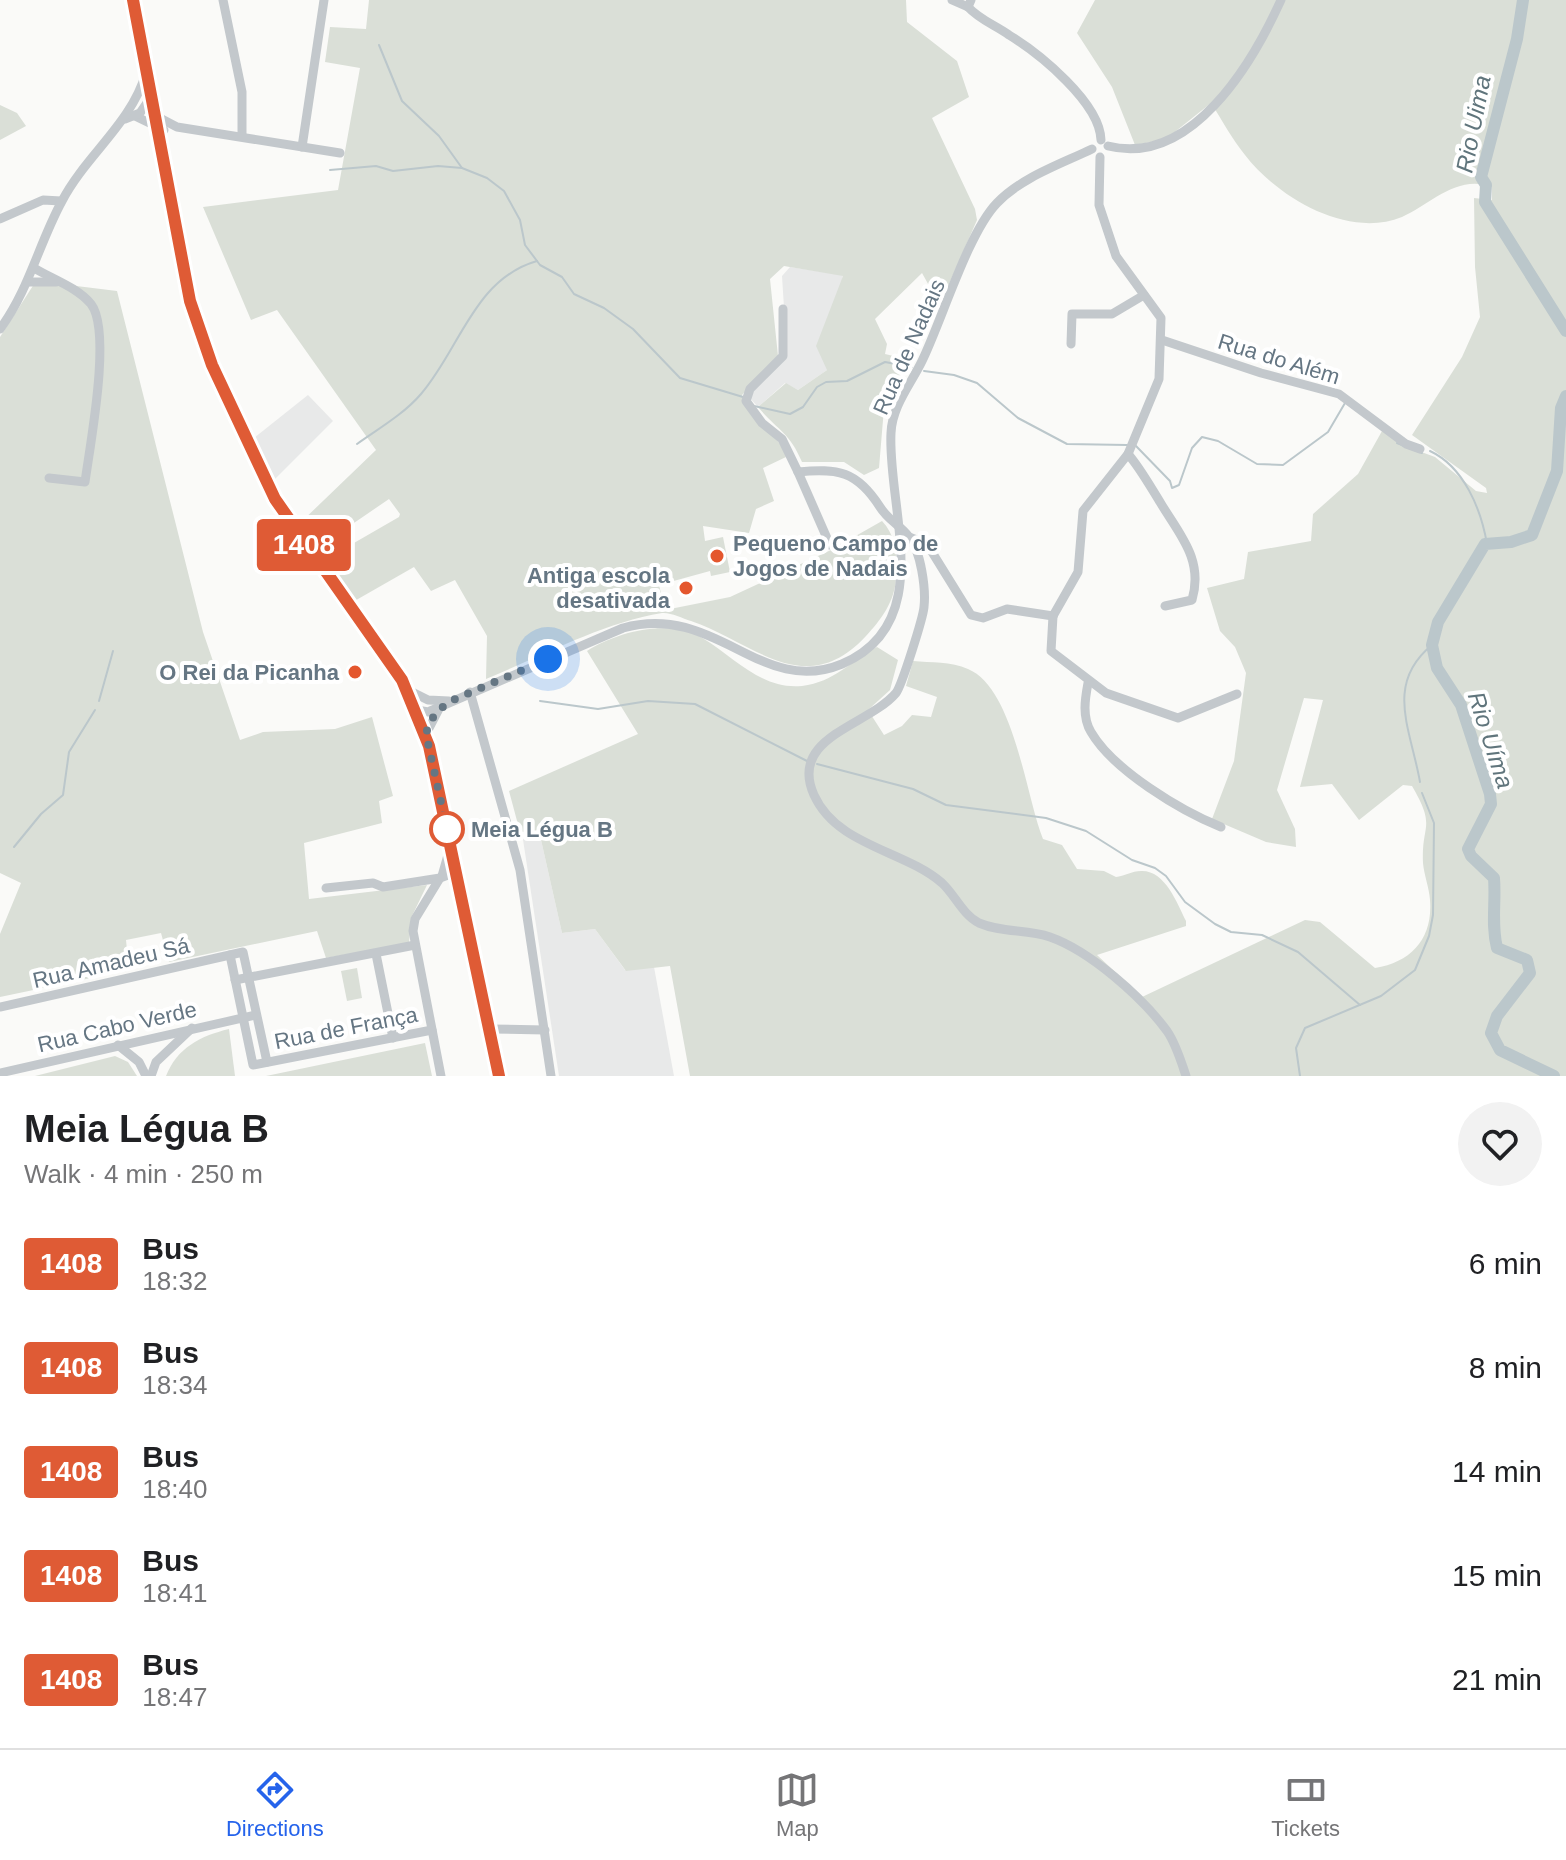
<!DOCTYPE html>
<html lang="en">
<head>
<meta charset="utf-8">
<style>
  body { margin:0; font-family:Helvetica,sans-serif; background:#f2f2f2; color:#202124; height:100vh; display:flex; flex-direction:column; font-size:30px; white-space:nowrap }
  * { box-sizing:border-box; margin:0 }
  p { font-size:26px; color:#757577 }
  .icon { flex:none; width:44px; height:44px; fill:none; stroke:currentColor; stroke-width:2; stroke-linecap:round; stroke-linejoin:round }
  .map { position:relative; height:1076px; overflow:hidden }
  .panel { display:flex; flex-direction:column; background:#fff; flex:1 }
  .panel>* { flex:none }
  .badge { padding:0 16px; border-radius:6px; font-size:28px; line-height:52px }
  .you { position:absolute; width:40px; height:40px; margin:-20px; border:6px solid #fff; border-radius:50%; background:#1a73e8; box-shadow:0 0 0 12px #1a73e833 }
  .map>.badge { position:absolute; translate:-50% -50%; box-shadow:0 0 0 4px #fff }
  .round { display:grid; place-items:center; flex:none; width:84px; height:84px; border-radius:42px; background:#f2f2f2 }
  .summary { display:flex; align-items:center; justify-content:space-between; height:136px; padding:0 24px }
  h1 { font-size:38px; font-weight:700; line-height:60px }
  ul { padding:0; list-style:none }
  li { display:flex; align-items:center; gap:24px; height:104px; padding:0 24px }
  li div { flex:1 }
  li b { display:block; font-size:30px }
  li em { font-style:normal }
  li .badge { min-width:88px; font-weight:700; text-align:center }
  .tabs { display:flex; justify-content:space-around; align-items:center; height:112px; border-top:2px solid #e0e0e0; background:#fff; font-size:22px; color:#757577 }
  .tabs a { display:grid; justify-items:center; gap:4px }
  .tabs .selected { color:#2563eb }
  .map>svg:first-child { display:block }
</style>
</head>
<body>
<div class="map">
<svg width="1566" height="1076" viewBox="0 0 1566 1076">
  <rect width="100%" height="100%" fill="#fafaf8"/>
  <g fill="#e8e9e9">
    <polygon points="790,267 843,275 827,370 798,390 785,383 758,407 749,397 787,355 782,276"/>
    <polygon points="308,395 333,421 274,480 254,438"/>
    <polygon points="539,831 562,933 595,929 625,970 654,967 674,1076 559,1076 522,833"/>
  </g>
  <g fill="#dadfd7">
    <path d="M369,0H906L907,22L957,61L969,97L932,118L975,209L977,220L942,300H937L922,273L875,319L887,344L885,354L910,360L884,408L879,468L864,475L844,462H802C789,431 777,430 758,407L786,383L798,390L827,370L816,346L843,276L784,266L770,279L778,356L742,395C749,427 776,426 786,457L763,468L774,501L756,509L749,533L703,526L705,541L723,537L730,572L711,576L710,571L659,585L665,610L730,597L831,550L882,521C897,537 897,556 896,578C895,601 881,620 866,636C805,702 753,642 691,621C682,618 670,612 662,613C602,623 542,656 486,679L487,636L455,580L431,591L414,567L351,603L321,562L399,517L400,514L389,499L313,551L297,526L376,450L277,310L251,320L203,207L338,190L360,68L325,62L330,27L366,29Z"/>
    <path d="M1095,0H1566V1076H690L670,966L626,971L595,929L562,933L539,831L520,832L509,791L638,734L587,651C619,631 670,618 704,639C735,658 762,690 802,686C835,682 850,661 877,647L898,660L890,690L868,710L884,735L902,726L912,715L931,717L937,697L906,686L913,661C931,663 951,661 968,669C1014,688 1026,797 1043,839L1062,845L1077,869L1104,871L1116,877C1124,876 1132,871 1141,871C1165,870 1177,903 1186,921V926L1097,955L1142,997L1305,920L1320,922L1375,968C1412,962 1433,938 1430,900C1429,887 1424,875 1423,863C1421,823 1437,829 1412,786L1403,785L1359,820L1332,784L1300,787L1323,700L1304,698L1277,790L1295,829L1296,847L1266,842L1212,819L1234,761L1246,673L1235,647L1220,631L1207,588L1244,579L1248,552L1311,541L1313,514L1358,474L1382,431L1408,447L1435,457L1476,491L1487,493L1486,488L1412,435L1462,357L1480,317L1475,267L1474,198L1492,200V187C1457,174 1431,204 1402,217C1348,239 1278,198 1245,155C1232,139 1222,120 1211,103L1166,139L1135,145L1112,87L1077,33Z"/>
    <polygon points="0,105 17,113 26,126 0,140"/>
    <polygon points="36,281 117,291 203,632 240,740 263,732 335,729 372,717 393,796 379,801 382,823 304,843 309,899 427,885 411,918 409,943 326,958 317,931 169,962 161,933 126,940 129,970 0,997 0,934 21,883 0,873 0,337"/>
    <polygon points="357,968 362,998 347,1001 341,971"/>
    <path d="M229,1029L235,1076H166C177,1048 200,1036 229,1029Z"/>
    <polygon points="425,1043 432,1076 266,1076"/>
    <polygon points="115,1056 128,1062 137,1076 35,1076"/>
  </g>
  <g fill="none" stroke-linecap="round" stroke-linejoin="round">
    <g stroke="#bbc7cb" stroke-width="2">
      <polyline points="379,45 402,101 439,136 462,168"/>
      <polyline points="330,170 376,166 393,171 438,166 462,168 487,178 504,191 520,220 525,245 540,265 562,277 574,294 604,308 633,329 680,378 743,397"/>
      <polyline points="924,371 954,375 977,383 1018,418 1067,444 1127,445"/>
      <polyline points="754,406 790,414 803,407 817,387 826,382 847,381 885,362 912,367"/>
      <polyline points="1397,443 1422,453"/>
      <path d="M357,444C378,429 404,414 421,394C460,349 474,279 537,261"/>
      <polyline points="1136,446 1170,481 1172,488 1179,485 1192,448 1202,437 1218,441 1257,464 1283,465 1328,432 1345,403"/>
      <path d="M1430,451C1464,467 1481,509 1487,544"/>
      <polyline points="99,701 113,651"/>
      <polyline points="540,701 598,709 648,701 695,704 807,761"/>
      <polyline points="817,764 913,789 946,805 1046,818 1086,831 1132,860 1155,868 1166,876 1185,902 1215,924 1231,932 1262,935 1298,952 1360,1005"/>
      <path d="M1420,782C1411,730 1384,684 1432,645"/>
      <polyline points="14,847 41,814 63,795 69,752 95,710"/>
      <polyline points="1300,1076 1296,1048 1305,1028 1381,996 1415,970 1429,936 1433,915 1434,823 1422,793"/>
    </g>
    <g stroke="#bbc7cb" stroke-width="12">
      <polyline points="1523,0 1517,39 1481,177 1486,185 1485,202 1566,331"/>
      <path d="M1554,1076L1500,1050L1491,1033L1497,1016L1530,973L1527,960L1497,948C1491,924 1496,902 1494,878L1471,856L1468,849L1491,804L1490,794L1461,705L1437,668L1432,645L1438,622L1485,544L1511,542L1532,535L1557,471L1561,408L1566,396"/>
    </g>
    <defs>
      <polyline id="major" points="132,0 190,301 212,365 275,499 402,680 429,746 499,1076"/>
    </defs>
    <use href="#major" stroke="#b5babe" stroke-width="14"/>
    <g stroke="#c3c8cc" stroke-width="9">
      <polyline points="223,0 242,92 242,136"/>
      <polyline points="952,0 968,7"/>
      <path d="M971,0L968,7C980,20 995,25 1009,35C1040,54 1100,103 1101,140"/>
      <polyline points="154,115 177,127 340,153"/>
      <polyline points="135,116 164,130"/>
      <polyline points="125,119 140,113 151,97"/>
      <path d="M1108,146C1191,167 1252,64 1281,0"/>
      <polyline points="302,147 324,0"/>
      <polyline points="0,219 43,200 61,201"/>
      <path d="M34,268C52,279 77,287 91,304C112,331 90,445 85,482L49,478"/>
      <polyline points="28,282 56,282"/>
      <path d="M783,309V356L750,389L746,401L762,423L782,439L798,472C838,468 857,471 880,507C888,520 900,525 909,537C921,551 926,589 924,607C923,618 902,685 896,693C868,726 788,737 814,795C837,846 904,850 942,883C955,895 963,915 979,923C1002,933 1027,929 1050,937C1090,951 1142,997 1167,1031C1176,1044 1181,1061 1186,1076"/>
      <path d="M0,329C29,290 39,243 62,201C86,155 131,124 146,73"/>
      <polyline points="1162,340 1261,373 1339,394 1406,444 1420,449"/>
      <polyline points="1071,344 1072,314 1112,314 1144,295"/>
      <path d="M1128,454C1140,468 1150,486 1160,502C1179,534 1204,559 1192,600L1165,606"/>
      <polyline points="798,472 830,545"/>
      <polyline points="909,537 927,544 971,615 983,618 1007,609 1053,616"/>
      <polyline points="1053,616 1078,572 1083,511 1128,454 1159,379 1161,318 1116,256 1099,205 1100,157"/>
      <polyline points="1053,616 1051,651 1106,693 1178,718 1237,694"/>
      <path d="M1088,683C1085,699 1082,717 1091,732C1113,770 1181,811 1221,827"/>
      <polyline points="408,690 428,700 449,701"/>
      <polyline points="470,692 520,870 551,1076"/>
      <path d="M417,710L428,712L623,628C717,602 760,698 842,664C938,623 887,508 891,433C892,406 911,384 922,361C942,320 968,233 997,203C1022,177 1061,164 1092,149"/>
      <polyline points="426,734 440,707"/>
      <polyline points="442,876 450,848"/>
      <polyline points="326,888 373,883 383,887 440,878"/>
      <polyline points="376,954 393,1038"/>
      <polyline points="230,955 253,1065 432,1030"/>
      <polyline points="235,980 415,945"/>
      <polyline points="0,1007 243,952 267,1062"/>
      <polyline points="490,1029 545,1030"/>
      <polyline points="118,1045 139,1062 146,1076"/>
      <polyline points="0,1073 256,1015"/>
      <polyline points="151,1076 156,1062 192,1028"/>
      <polyline points="441,1076 413,931 415,919 440,878 456,872"/>
    </g>
    <use href="#major" stroke="#fff" stroke-width="11"/>
  </g>
  <g fill="none" stroke-linecap="round" stroke-linejoin="round">
    <defs>
      <polyline id="line" points="133,0 190,301 212,365 275,499 402,680 429,746 499,1076"/>
    </defs>
    <use href="#line" stroke="#fff" stroke-width="18"/>
    <use href="#line" stroke="#df5b35" stroke-width="12"/>
    <path stroke="#657683" stroke-width="8" stroke-dasharray="0 14.4" d="M447,829L426,734C430,718 438,709 453,700L548,659"/>
  </g>
  <g fill="#e4572e" stroke="#fff" stroke-width="3">
    <circle cx="717" cy="556" r="8"/>
    <circle cx="686" cy="588" r="8"/>
    <circle cx="355" cy="672" r="8"/>
  </g>
  <circle fill="#fff" stroke="#df5b35" stroke-width="4" cx="447" cy="829" r="16"/>
  <g text-anchor="middle" dominant-baseline="central" stroke-width="8" stroke-linejoin="round" paint-order="stroke">
    <g font-size="22" fill="#657683" stroke="#fff">
      <text transform="translate(909 347) rotate(-66)">Rua de Nadais</text>
      <text transform="translate(1279 359) rotate(17)">Rua do Além</text>
      <text transform="translate(111 963) rotate(-13)">Rua Amadeu Sá</text>
      <text transform="translate(117 1027) rotate(-13)">Rua Cabo Verde</text>
      <text transform="translate(346 1028) rotate(-11)">Rua de França</text>
    </g>
    <g font-size="22" font-weight="bold" fill="#657683" stroke="#fff" text-anchor="end">
      <text x="733" y="543" text-anchor="start">Pequeno Campo de<tspan x="733" dy="25">Jogos de Nadais</tspan></text>
      <text x="670" y="575">Antiga escola<tspan x="670" dy="25">desativada</tspan></text>
      <text x="339" y="672">O Rei da Picanha</text>
    </g>
    <g font-size="22" font-weight="bold" fill="#657683" stroke="#fff" text-anchor="start">
      <text x="471" y="829">Meia Légua B</text>
    </g>
    <g font-size="24" font-style="italic" fill="#60757c" stroke="#fff">
      <text transform="translate(1473 124) rotate(-79)">Rio Uima</text>
      <text transform="translate(1491 740) rotate(72)">Rio Uíma</text>
    </g>
  </g>
</svg>
<div class="you" style="left:548px;top:659px"></div>
<b class="badge" style="left:304px;top:545px;background:#df5b35;color:#fff">1408</b>
</div>
<section class="panel">
<div class="summary"><div><h1>Meia Légua B</h1><p>Walk · 4 min · 250 m</p></div><a class="round"><svg class="icon" aria-label="heart" viewBox="0 0 24 24"><path d="M12 20l-8-8c-3-5 5-10 8-4 3-6 11-1 8 4z"/></svg></a></div>
<ul>
<li><span class="badge" style="background:#df5b35;color:#fff">1408</span><div><b>Bus</b><p>18:32</p></div><em>6 min</em></li>
<li><span class="badge" style="background:#df5b35;color:#fff">1408</span><div><b>Bus</b><p>18:34</p></div><em>8 min</em></li>
<li><span class="badge" style="background:#df5b35;color:#fff">1408</span><div><b>Bus</b><p>18:40</p></div><em>14 min</em></li>
<li><span class="badge" style="background:#df5b35;color:#fff">1408</span><div><b>Bus</b><p>18:41</p></div><em>15 min</em></li>
<li><span class="badge" style="background:#df5b35;color:#fff">1408</span><div><b>Bus</b><p>18:47</p></div><em>21 min</em></li>
</ul>
</section>
<nav class="tabs">
<a class="selected"><svg class="icon" aria-label="directions" viewBox="0 0 24 24"><path d="M12 3l9 9-9 9-9-9zM9 14v-3h6M13 9l2 2-2 2"/></svg>Directions</a>
<a><svg class="icon" aria-label="map" viewBox="0 0 24 24"><path d="M3 6l6-2 6 2 6-2v14l-6 2-6-2-6 2zM9 4v14M15 6v14"/></svg>Map</a>
<a><svg class="icon" aria-label="tickets" viewBox="0 0 24 24"><path d="M3 7h18v10H3zM15 7v10"/></svg>Tickets</a>
</nav>
</body>
</html>
